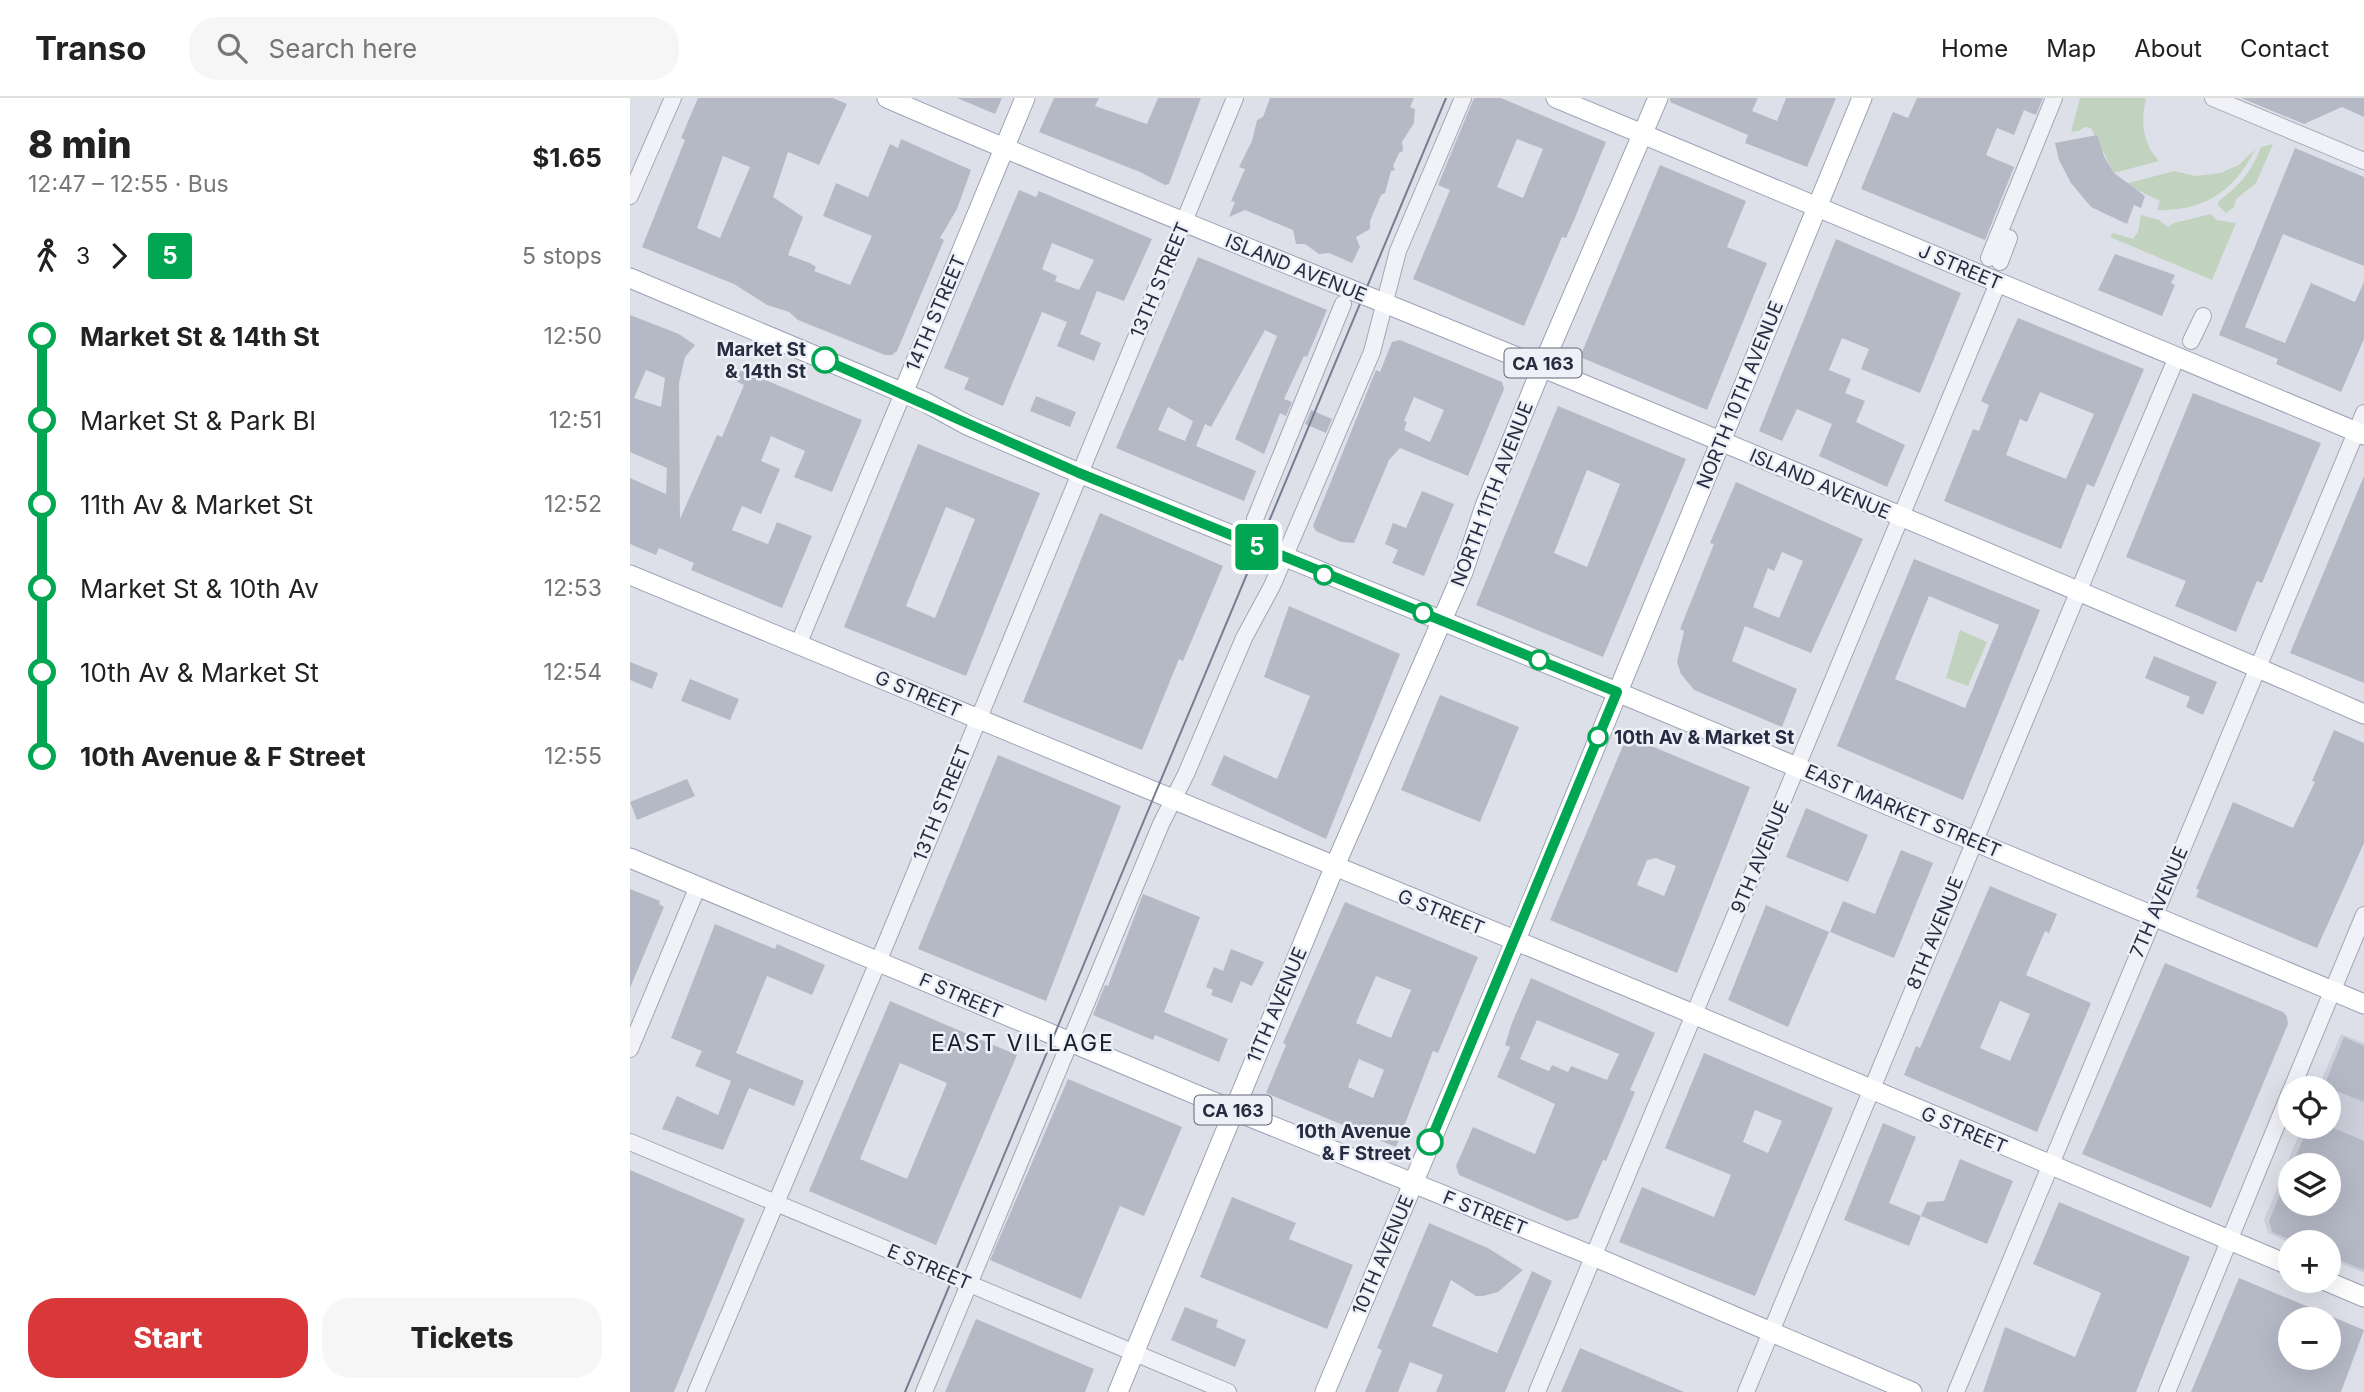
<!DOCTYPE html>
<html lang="en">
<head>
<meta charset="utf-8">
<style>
  body { margin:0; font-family:Inter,sans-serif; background:#f6f6f6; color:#222; height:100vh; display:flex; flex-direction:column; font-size:26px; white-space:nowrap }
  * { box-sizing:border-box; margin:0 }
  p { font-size:23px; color:#767676 }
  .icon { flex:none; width:38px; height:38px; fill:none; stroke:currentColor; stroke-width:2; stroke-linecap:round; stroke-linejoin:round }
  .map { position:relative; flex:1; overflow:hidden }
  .drawer { display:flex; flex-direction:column; background:#fff; width:630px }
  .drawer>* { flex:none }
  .badge { padding:0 14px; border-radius:5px; font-size:24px; line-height:46px }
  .buttons { position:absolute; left:1648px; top:978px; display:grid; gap:14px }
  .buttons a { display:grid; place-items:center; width:63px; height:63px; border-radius:50%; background:#fff; box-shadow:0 7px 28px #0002; font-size:35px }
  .map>.badge { position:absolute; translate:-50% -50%; box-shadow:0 0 0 4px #fff }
  .legs { display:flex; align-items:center; gap:10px; height:77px; padding:0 28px; font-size:23px }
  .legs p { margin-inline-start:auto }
  .summary { display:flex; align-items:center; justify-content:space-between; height:119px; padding:0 28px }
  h1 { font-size:38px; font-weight:800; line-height:52px }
  .cta { display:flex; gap:14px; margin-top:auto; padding:14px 28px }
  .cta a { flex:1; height:80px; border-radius:28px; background:#d8383a; color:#fff; font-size:28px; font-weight:800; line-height:80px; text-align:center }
  .cta a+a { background:#f6f6f6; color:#222 }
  ul { padding:0 28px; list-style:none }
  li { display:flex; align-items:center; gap:24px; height:84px; font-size:26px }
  li i { display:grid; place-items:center; width:10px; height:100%; margin:0 9px; background:currentColor }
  li i::after { content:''; width:18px; height:18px; margin:-9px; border:5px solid; border-radius:50%; background:#fff }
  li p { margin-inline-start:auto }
  li:first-child i { background:linear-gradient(#0000 50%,currentColor 0) }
  li:last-child i { background:linear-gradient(currentColor 50%,#0000 0) }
  header { display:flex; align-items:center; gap:42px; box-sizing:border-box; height:98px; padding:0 35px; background:#fff; border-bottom:2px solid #e0e0e0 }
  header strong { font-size:33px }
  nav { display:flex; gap:38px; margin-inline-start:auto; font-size:24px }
  .search { width:490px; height:63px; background:#f6f6f6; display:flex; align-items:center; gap:18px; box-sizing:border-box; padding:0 24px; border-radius:28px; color:#767676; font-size:26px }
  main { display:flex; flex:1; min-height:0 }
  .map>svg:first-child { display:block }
</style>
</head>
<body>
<header>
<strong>Transo</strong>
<div class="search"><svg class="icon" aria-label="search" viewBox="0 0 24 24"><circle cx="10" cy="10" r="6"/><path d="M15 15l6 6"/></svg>Search here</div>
<nav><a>Home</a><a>Map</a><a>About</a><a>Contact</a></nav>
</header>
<main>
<section class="drawer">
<div class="summary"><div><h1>8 min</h1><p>12:47 – 12:55 · Bus</p></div><b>$1.65</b></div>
<div class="legs"><svg class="icon" aria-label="walk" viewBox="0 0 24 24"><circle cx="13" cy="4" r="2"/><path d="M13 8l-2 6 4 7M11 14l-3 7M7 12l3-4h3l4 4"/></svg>3<svg class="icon" aria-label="forward" viewBox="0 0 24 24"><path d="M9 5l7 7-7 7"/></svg><b class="badge" style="background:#00a651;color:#fff">5</b><p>5 stops</p></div>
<ul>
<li><i style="color:#00a651"></i><b>Market St &amp; 14th St</b><p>12:50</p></li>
<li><i style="color:#00a651"></i><span>Market St &amp; Park Bl</span><p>12:51</p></li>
<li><i style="color:#00a651"></i><span>11th Av &amp; Market St</span><p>12:52</p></li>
<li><i style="color:#00a651"></i><span>Market St &amp; 10th Av</span><p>12:53</p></li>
<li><i style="color:#00a651"></i><span>10th Av &amp; Market St</span><p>12:54</p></li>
<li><i style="color:#00a651"></i><b>10th Avenue &amp; F Street</b><p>12:55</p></li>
</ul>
<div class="cta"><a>Start</a><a>Tickets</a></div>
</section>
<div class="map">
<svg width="1734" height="1294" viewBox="0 0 1734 1294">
  <rect width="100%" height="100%" fill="#dee0e9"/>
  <path fill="#cccfdb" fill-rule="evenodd" d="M1711,936L1734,945V1175L1699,1161V1144L1661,1145L1638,1135L1634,1122L1672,1029H1699V990H1688ZM1661,1068H1699V1106H1661Z"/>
  <g fill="#c1d3be">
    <path d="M1450,0H1516C1511,23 1512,45 1529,63L1484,75L1461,30L1454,29L1449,33L1441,34Z"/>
    <path d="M1643,46L1626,85L1606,101L1604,109L1596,115L1588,107L1589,103C1609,88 1622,73 1631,49Z"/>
    <path d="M1625,51C1606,92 1573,114 1527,112L1530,103L1495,86L1544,73L1565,78L1590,75L1609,67Z"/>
    <polygon points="1581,116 1586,122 1606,125 1582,182 1480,139 1483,135 1503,141 1508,134 1511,117 1529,122 1538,129 1544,125"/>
    <polygon points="1330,532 1357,544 1338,588 1316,580"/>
  </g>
  <g fill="#b5b9c6" fill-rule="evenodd">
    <path d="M68,0H203L217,6L189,67L158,54L143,99L173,119L158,157L180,165L186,169L184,173L220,187L242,138L193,118L206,85L238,99L260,46L268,50L271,41L341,72L327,111L310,140L314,142L267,253L262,257H255L168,222L159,214L137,207L104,186L12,149L55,42L51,40ZM93,58L120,69L90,140L67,130Z"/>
    <polygon points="327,0 372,0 365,16"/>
    <polygon points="424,0 469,0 465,8 517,26 528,0 571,0 539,86 535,87 510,74 409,34"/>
    <polygon points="640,0 784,0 780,9 785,11 784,25 772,44 773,53 769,55 763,68 765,72 761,73 755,95 751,97 740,123 740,131 726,139 730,149 722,165 699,155 689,156 675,146 666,146 663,132 615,112 599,119 605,104 601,103 615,71 609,69 622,43 627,22 633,19"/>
    <path d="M844,0H871L976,44L944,122L936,140L932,139L894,228L783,181L820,92L808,87ZM887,41L913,51L893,100L867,89Z"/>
    <polygon points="1040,0 1128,0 1122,13 1147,23 1156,0 1206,0 1177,69 1115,45 1118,37 1040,4"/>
    <polygon points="1287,0 1413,0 1406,17 1394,12 1384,37 1367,30 1356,57 1384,69 1355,142 1231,91 1263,14 1278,20"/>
    <polygon points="1611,0 1734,0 1734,19 1712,9 1674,26"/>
    <polygon points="1467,37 1474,58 1484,75 1515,98 1511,110 1504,107 1497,126 1461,109 1441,85 1429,62 1425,45"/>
    <polygon points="1665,50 1734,79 1734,168 1653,136 1615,229 1655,245 1681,185 1725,204 1734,184 1734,241 1711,294 1646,266 1648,261 1589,237"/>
    <polygon points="1030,67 1116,103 1097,149 1137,165 1077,312 950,259"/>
    <path d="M389,92L406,99L409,93L522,141L494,203L467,193L450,236L471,245L464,263L427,248L437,224L412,214L373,308L334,291L339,280L314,270ZM422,145L464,162L449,192L425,183L427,178L412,171Z"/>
    <polygon points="1206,141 1331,195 1290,295 1231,271 1239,251 1212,240 1199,272 1221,281 1215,295 1235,303 1226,324 1275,347 1257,389 1189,358 1202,326 1167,311 1152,343 1129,333"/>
    <polygon points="1485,156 1545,177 1541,185 1545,187 1532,218 1468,192"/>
    <path d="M568,159L697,212L677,259L674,258L654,301L662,304L656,318L650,315L634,356L605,341L647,238L635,232L581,329L575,326L566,348L626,373L614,403L486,350ZM538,309L563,323L555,343L528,332Z"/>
    <path d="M0,217L49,236L65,247L55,259L49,285L50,421L87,337L92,339L114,287L106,283L111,272L232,322L202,394L164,379L175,353L141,338L131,363L150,371L131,416L112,408L102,432L138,446L147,424L182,438L152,510L61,472L64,465L29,450L26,457L0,446V380L36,396L37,370L0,354ZM16,272L35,280L31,309L4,300Z"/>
    <path d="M1388,220L1514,271L1464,389L1457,386L1431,451L1314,403L1343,331L1349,333L1359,307L1351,303ZM1410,294L1464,316L1436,381L1376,357L1390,321L1397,324Z"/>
    <path d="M770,242L872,284L874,291L838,378L770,350L759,362L724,445L711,444L686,433L683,428L746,272L750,274L762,244ZM784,299L814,312L800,344L774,332L777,324L774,323Z"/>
    <polygon points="1563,295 1691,345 1632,485 1627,483 1606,534 1545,508 1556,483 1496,459"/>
    <polygon points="406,298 446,314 440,329 400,313"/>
    <path d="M928,308L1056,361L973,559L846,507ZM957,372L990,386L957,469L924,455Z"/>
    <polygon points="681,312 702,321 696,335 675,326"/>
    <path d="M288,346L410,395L336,578L214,529ZM316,409L345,421L305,520L276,508Z"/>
    <polygon points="1734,378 1734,585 1660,555"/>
    <path d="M1106,384L1233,441L1181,555L1115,528L1102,563L1167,591L1152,629L1064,592L1051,576L1047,564L1054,533L1050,531L1084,446L1080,445ZM1152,454L1173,463L1149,520L1123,509L1138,470L1144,473Z"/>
    <polygon points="792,393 824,406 794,478 762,465 768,452 755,446 763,425 776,430"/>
    <polygon points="470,415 593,468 553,563 549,561 512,652 393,604"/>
    <path d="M1284,461L1410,512L1333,702L1207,648ZM1299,498L1369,527L1335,610L1265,581Z"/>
    <polygon points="659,508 770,556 696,741 581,687 594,657 647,681 680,598 634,579"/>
    <polygon points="1524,558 1587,584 1573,617 1556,609 1560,599 1515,580"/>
    <polygon points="0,564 28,575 22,591 0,582"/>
    <polygon points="60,581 109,601 100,622 51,603"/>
    <polygon points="810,597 889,629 850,724 771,692"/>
    <polygon points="1704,632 1734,645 1734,745 1687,850 1566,799 1569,792 1566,791 1603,704 1663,730 1685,684 1682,683"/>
    <path d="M997,638L1120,689L1047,875L920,822ZM1026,760L1046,768L1034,798L1007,787L1017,762Z"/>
    <polygon points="368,657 491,708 416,903 288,851"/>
    <polygon points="57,681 65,698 7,722 0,704"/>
    <polygon points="1176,710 1238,737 1218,784 1156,759"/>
    <polygon points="1271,752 1303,765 1264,860 1200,834 1213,803 1245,816"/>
    <path d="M1360,788L1427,816L1419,835L1415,833L1396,877L1461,905L1407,1034L1274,977L1286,948L1290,950ZM1370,903L1400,916L1380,963L1350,950Z"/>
    <polygon points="0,791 30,803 29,806 34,809 0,890"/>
    <polygon points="513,796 570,819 534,914 598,941 589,964 525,937 523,942 463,917 475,887 478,888"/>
    <path d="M715,804L848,859L808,955L803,953L766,1049L636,995L656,947L653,945ZM746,878L781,892L761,940L726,925ZM729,961L754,972L743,1000L718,989Z"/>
    <polygon points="1136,807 1199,834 1158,929 1098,902"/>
    <polygon points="85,826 145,851 147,846 195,867 182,897 137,878 106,955 174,983 164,1008 119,990 93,1052 32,1031 47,998 88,1017 101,983 65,968 72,953 41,940"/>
    <polygon points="601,851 634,864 622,888 611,883 602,905 581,897 583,892 576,889 584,869 593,873"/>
    <polygon points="1535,865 1653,914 1657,919 1658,926 1581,1110 1452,1056"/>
    <path d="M901,880L1025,935L1000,992L1005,994L976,1063L973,1062L948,1120L937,1123L829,1077L826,1068L843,1029L905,1056L925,1006L867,979L880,949L875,947L882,925ZM907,922L989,956L977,982L941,968L938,974L922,967L919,973L890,961Z"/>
    <path d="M260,903L387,957L306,1147L179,1093ZM270,965L317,985L277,1081L230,1061Z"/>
    <polygon points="1714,939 1734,948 1734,1004 1694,988"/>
    <path d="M1074,955L1203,1010L1125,1198L989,1144L1012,1089L1084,1119L1101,1077L1035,1050ZM1125,1012L1152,1023L1138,1055L1113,1044Z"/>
    <polygon points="438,981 552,1029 514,1118 490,1108 451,1201 360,1162"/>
    <polygon points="1253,1025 1286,1039 1259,1105 1291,1118 1279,1148 1214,1122"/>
    <polygon points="1678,1029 1701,1029 1734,1043 1734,1172 1699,1158 1699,1144 1666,1144 1642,1134 1639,1123 1661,1070 1661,1106 1699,1106 1699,1068 1662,1068"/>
    <polygon points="1330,1061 1383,1083 1357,1146 1291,1118 1297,1104 1314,1103"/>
    <polygon points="0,1072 115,1121 44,1294 0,1294"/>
    <polygon points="602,1099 666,1125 659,1141 723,1167 697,1231 570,1179"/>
    <polygon points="1429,1104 1560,1159 1506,1294 1353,1294 1375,1229 1445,1259 1471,1195 1403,1166"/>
    <polygon points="799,1125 858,1150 893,1172 868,1194 853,1198 846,1198 821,1182 802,1228 867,1255 902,1173 922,1183 875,1294 806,1294 813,1277 780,1264 768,1294 735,1294 752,1252 747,1250"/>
    <path d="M1609,1180L1734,1232L1711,1294H1561ZM1661,1222H1699V1260H1661Z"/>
    <polygon points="555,1209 588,1222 586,1229 616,1242 605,1269 541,1242"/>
    <polygon points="346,1221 464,1271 455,1294 315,1294"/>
    <polygon points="950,1250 1054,1294 931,1294"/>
  </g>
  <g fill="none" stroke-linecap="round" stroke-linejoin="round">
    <defs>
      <g id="minor">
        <polyline points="1583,0 1734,63"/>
        <polyline points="0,98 43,0"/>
        <polyline points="1359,160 1424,0"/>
        <polyline points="1370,164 1379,140"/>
        <polyline points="1561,243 1573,218"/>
        <polyline points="625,421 713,206"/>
        <polyline points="168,547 273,295"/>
        <polyline points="0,951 68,788"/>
        <polyline points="1662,990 1734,817"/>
        <polyline points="0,1044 598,1294"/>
        <polyline points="66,1294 256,845 605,0"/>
        <polyline points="294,1294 531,726 556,676 614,540 642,488 742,254 768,153 833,0"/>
        <polyline points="907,1294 1368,185"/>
        <path d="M1116,1294C1259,949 1400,604 1546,261"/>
        <polyline points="1326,1294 1734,315"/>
        <polyline points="1537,1294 1661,992"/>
      </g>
      <g id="major">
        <path d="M257,0C473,94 693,179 911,269C1186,382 1461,497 1734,616"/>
        <polyline points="926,0 1734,337"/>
        <polyline points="0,180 295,304 337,327 449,375 987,594 1734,906"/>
        <polyline points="273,295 395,0"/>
        <polyline points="0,477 1044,908 1661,1168"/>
        <polyline points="0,760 603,1012 963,1158 1282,1294"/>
        <polyline points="1696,1183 1734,1199"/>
        <polyline points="488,1294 704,770 833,474 855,408 912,269 1028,0"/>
        <polyline points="695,1294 885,844 1232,0"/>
      </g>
    </defs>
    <use href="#minor" stroke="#a3a6b3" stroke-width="18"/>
    <use href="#major" stroke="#9ca3b5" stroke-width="21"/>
    <use href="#minor" stroke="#f1f2f7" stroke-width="16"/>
    <use href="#major" stroke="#fff" stroke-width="19"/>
    <polyline stroke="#767d93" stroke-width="2" points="275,1294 816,0"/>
  </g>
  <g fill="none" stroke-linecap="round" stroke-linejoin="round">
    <defs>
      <polyline id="line-1" points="195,262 449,375 987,594 800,1044"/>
    </defs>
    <use href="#line-1" stroke="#fff" stroke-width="16"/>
    <use href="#line-1" stroke="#00a651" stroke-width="10"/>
  </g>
  <g fill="#fff" stroke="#00a651" stroke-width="3.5">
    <circle cx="195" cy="262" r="12"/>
    <circle cx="694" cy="477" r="9"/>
    <circle cx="793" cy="515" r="9"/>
    <circle cx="909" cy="562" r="9"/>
    <circle cx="968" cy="639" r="9"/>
    <circle cx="800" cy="1044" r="12"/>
  </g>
  <g text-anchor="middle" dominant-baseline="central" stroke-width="5" stroke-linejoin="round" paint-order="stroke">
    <g fill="#edf0f6" stroke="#626777" stroke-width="2">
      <rect x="874.5" y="250.5" width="77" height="29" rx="5"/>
      <rect x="564.5" y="997.5" width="77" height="29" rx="5"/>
    </g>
    <g font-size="18" font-weight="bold" fill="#262c41">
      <text x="913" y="265">CA 163</text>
      <text x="603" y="1012">CA 163</text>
    </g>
    <g font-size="19" fill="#262c41" stroke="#edf0f6">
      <text transform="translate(1330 169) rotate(23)">J STREET</text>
      <text transform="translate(666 170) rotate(22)">ISLAND AVENUE</text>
      <text transform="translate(530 182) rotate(-67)">13TH STREET</text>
      <text transform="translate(306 215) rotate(-67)">14TH STREET</text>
      <text transform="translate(1110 297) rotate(-68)">NORTH 10TH AVENUE</text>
      <text transform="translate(1190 386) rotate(23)">ISLAND AVENUE</text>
      <text transform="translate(862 396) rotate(-69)">NORTH 11TH AVENUE</text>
      <text transform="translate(288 596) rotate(23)">G STREET</text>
      <text transform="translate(312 705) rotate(-68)">13TH STREET</text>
      <text transform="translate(1273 713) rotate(23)">EAST MARKET STREET</text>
      <text transform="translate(1130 759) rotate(-67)">9TH AVENUE</text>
      <text transform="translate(1529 804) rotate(-67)">7TH AVENUE</text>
      <text transform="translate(811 814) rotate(22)">G STREET</text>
      <text transform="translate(1305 835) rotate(-68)">8TH AVENUE</text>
      <text transform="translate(331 898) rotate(23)">F STREET</text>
      <text transform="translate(647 907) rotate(-67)">11TH AVENUE</text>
      <text transform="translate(1334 1032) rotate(23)">G STREET</text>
      <text transform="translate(855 1115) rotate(22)">F STREET</text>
      <text transform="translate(753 1157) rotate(-67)">10TH AVENUE</text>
      <text transform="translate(299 1169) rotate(23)">E STREET</text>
    </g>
    <g font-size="19" font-weight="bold" fill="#262c41" stroke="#edf0f6" text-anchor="end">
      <text x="176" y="251">Market St<tspan x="176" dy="22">&amp; 14th St</tspan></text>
      <text x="984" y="639" text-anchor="start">10th Av &amp; Market St</text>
      <text x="781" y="1033">10th Avenue<tspan x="781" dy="22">&amp; F Street</tspan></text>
    </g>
    <g font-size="23" letter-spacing="2" fill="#181d31" stroke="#edf0f6">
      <text x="393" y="945">EAST VILLAGE</text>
    </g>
  </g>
</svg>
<div class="buttons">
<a><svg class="icon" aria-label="locate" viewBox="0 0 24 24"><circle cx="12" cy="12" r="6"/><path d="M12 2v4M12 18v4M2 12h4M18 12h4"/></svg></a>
<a><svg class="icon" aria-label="layers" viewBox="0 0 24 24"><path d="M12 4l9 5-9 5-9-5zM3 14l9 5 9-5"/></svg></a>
<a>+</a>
<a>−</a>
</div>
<b class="badge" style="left:627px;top:449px;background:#00a651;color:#fff">5</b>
</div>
</main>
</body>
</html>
